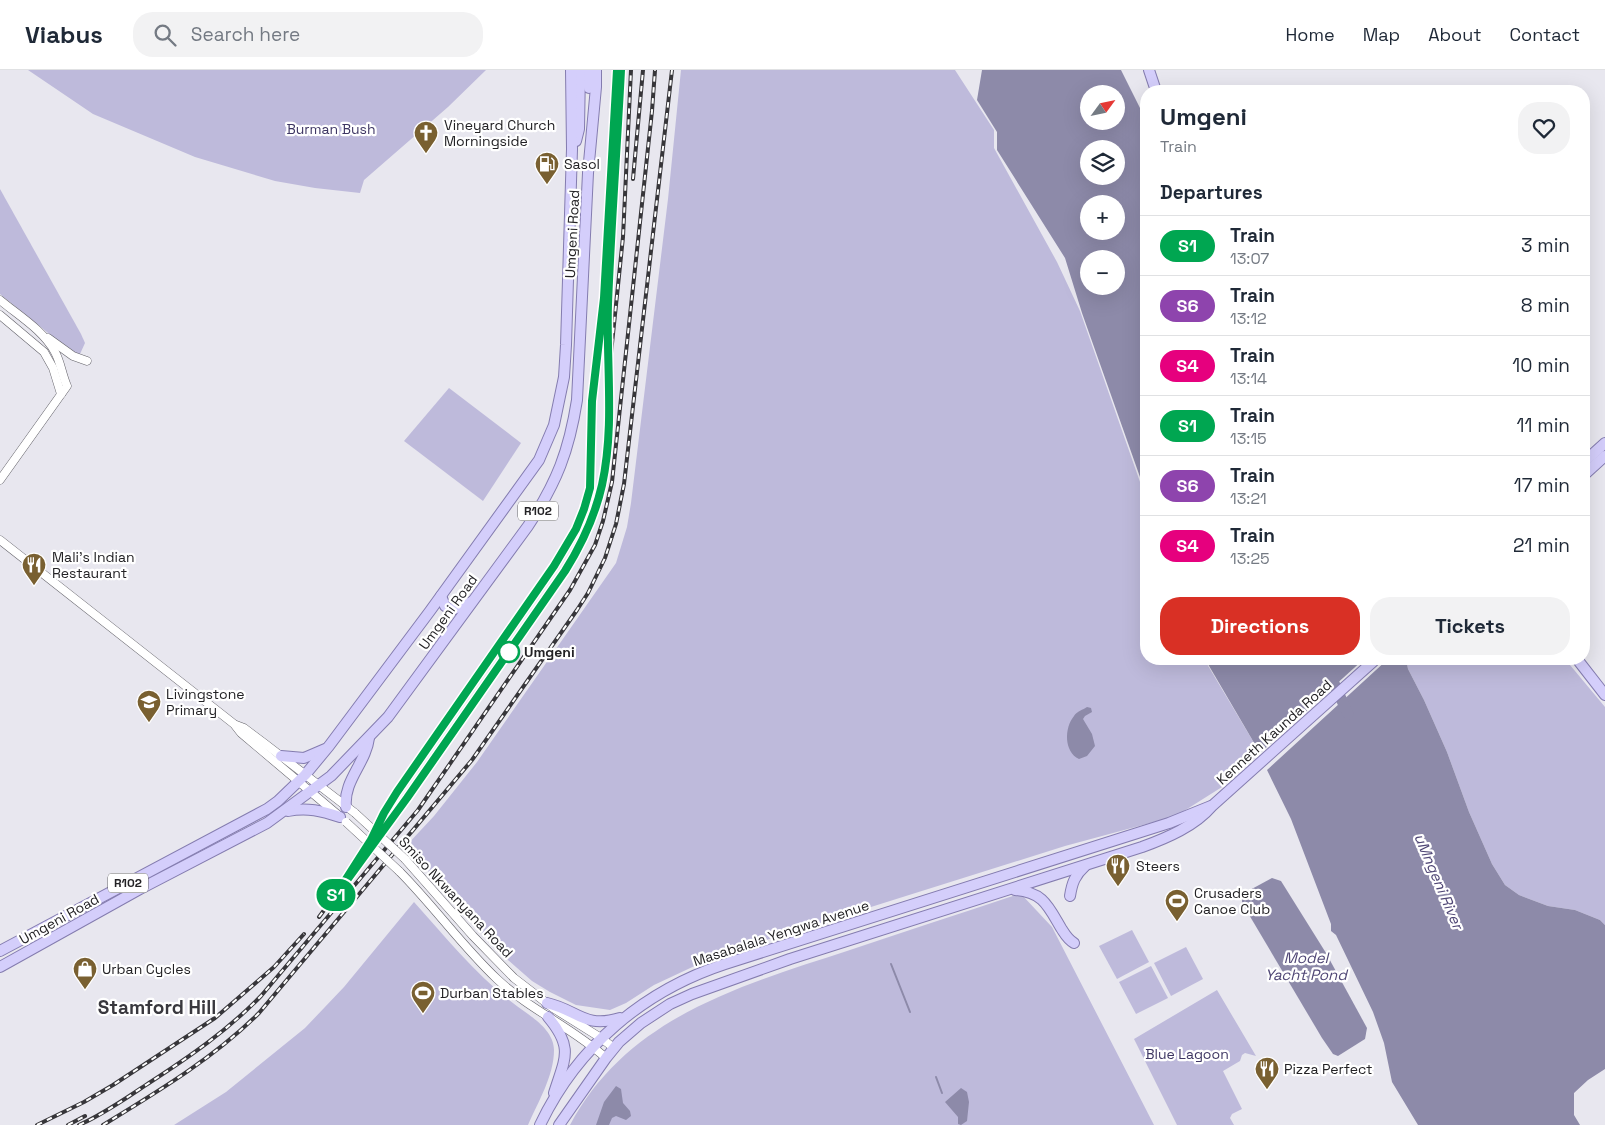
<!DOCTYPE html>
<html lang="en">
<head>
<meta charset="utf-8">
<style>
  body { margin:0; font-family:"Space Grotesk",sans-serif; background:#f2f2f3; color:#1f2937; height:100vh; display:flex; flex-direction:column; font-size:19px; white-space:nowrap }
  * { box-sizing:border-box; margin:0 }
  p { font-size:16px; color:#747a83 }
  .icon { flex:none; width:28px; height:28px; fill:none; stroke:currentColor; stroke-width:2; stroke-linecap:round; stroke-linejoin:round }
  .map { position:relative; flex:1; overflow:hidden }
  .side { position:absolute; left:1140px; top:15px; width:450px; height:580px; display:flex; flex-direction:column; background:#fff; border-radius:20px; box-shadow:0 5px 20px #0002 }
  .side>* { flex:none }
  .badge { padding:0 10px; border-radius:16px; font-size:18px; line-height:32px }
  .needle { width:32px; rotate:57deg }
  .controls { position:absolute; left:1080px; top:15px; display:grid; gap:10px }
  .controls a { display:grid; place-items:center; width:45px; height:45px; border-radius:50%; background:#fff; box-shadow:0 5px 20px #0002; font-size:25px }
  .map>.badge { position:absolute; translate:-50% -50%; box-shadow:0 0 0 2px #fff }
  h2 { padding:0 20px; font-size:19px; line-height:45px }
  .round { display:grid; place-items:center; flex:none; width:52px; height:52px; border-radius:20px; background:#f2f2f3 }
  .summary { display:flex; align-items:center; justify-content:space-between; height:85px; padding:0 20px }
  h1 { font-size:24px; font-weight:600; line-height:38px }
  .action { display:flex; gap:10px; margin-top:auto; padding:10px 20px }
  .action a { flex:1; height:58px; border-radius:20px; background:#d93025; color:#fff; font-size:20px; font-weight:600; line-height:58px; text-align:center }
  .action a+a { background:#f2f2f3; color:#1f2937 }
  ul { padding:0; list-style:none }
  li { display:flex; align-items:center; gap:15px; height:60px; padding:0 20px; border-top:1px solid #e0e1e3 }
  li div { flex:1 }
  li b { display:block; font-size:19px }
  li em { font-style:normal }
  li .badge { min-width:55px; font-weight:700; text-align:center }
  header { display:flex; align-items:center; gap:30px; box-sizing:border-box; height:70px; padding:0 25px; background:#fff; border-bottom:1px solid #e0e1e3 }
  header strong { font-size:24px }
  nav { display:flex; gap:28px; margin-inline-start:auto; font-size:18px }
  .search { width:350px; height:45px; background:#f2f2f3; display:flex; align-items:center; gap:12px; box-sizing:border-box; padding:0 18px; border-radius:20px; color:#747a83; font-size:19px }
  .map>svg:first-child { display:block }
</style>
</head>
<body>
<header>
<strong>Viabus</strong>
<div class="search"><svg class="icon" aria-label="search" viewBox="0 0 24 24"><circle cx="10" cy="10" r="6"/><path d="M15 15l6 6"/></svg>Search here</div>
<nav><a>Home</a><a>Map</a><a>About</a><a>Contact</a></nav>
</header>
<div class="map">
<svg width="1605" height="1055" viewBox="0 0 1605 1055">
  <rect width="100%" height="100%" fill="#e8e7ef"/>
  <g fill="#bebadb">
    <polygon points="28,0 486,0 448,37 364,110 360,123 315,118 275,111 195,87 93,44"/>
    <polygon points="681,0 955,0 994,60 994,78 1057,192 1080,241 1146,429 1146,589 1204,589 1260,683 1222,717 1176,746 1065,776 718,885 654,915 626,933 610,940 576,935 550,922 532,911 501,884 406,776 434,746 477,692 616,493 627,457 631,433 668,129"/>
    <polygon points="0,119 81,264 85,273 80,284 74,284 0,224"/>
    <polygon points="449,318 521,373 483,431 404,371"/>
    <polygon points="1406,589 1565,589 1605,637 1605,855 1600,850 1575,840 1548,836 1519,825 1505,815 1492,794 1469,742 1447,682 1424,630 1408,599"/>
    <path d="M1019,824L1022,825L1052,857L1154,1055H570C627,948 739,916 847,881C904,862 962,843 1019,824Z"/>
    <path d="M414,832C449,871 483,914 528,944C539,952 554,964 554,980C554,1006 538,1032 528,1055H174L226,1022L305,958L344,917Z"/>
    <polygon points="1132,860 1149,892 1117,909 1099,876"/>
    <polygon points="1186,877 1203,909 1171,926 1154,893"/>
    <polygon points="1151,896 1168,928 1136,944 1119,912"/>
    <polygon points="1217,920 1256,986 1245,983 1242,985 1240,991 1223,1001 1242,1039 1232,1044 1230,1048 1234,1055 1177,1055 1134,969"/>
  </g>
  <g fill="#8d8aa9" fill-rule="evenodd">
    <path d="M982,0H1121L1146,50V424L1082,243L1065,188L997,80V62L977,30ZM1089,24H1116V51H1089ZM1089,79H1116V106H1089ZM1089,134H1116V161H1089ZM1089,189H1116V216H1089Z"/>
    <polygon points="1205,589 1364,589 1260,683"/>
    <polygon points="1388,589 1406,589 1408,599 1424,630 1447,682 1469,742 1492,794 1505,815 1519,825 1548,836 1575,840 1600,850 1605,855 1605,999 1588,1010 1574,1023 1574,1045 1580,1055 1418,1055 1392,1012 1384,973 1373,942 1336,865 1331,861 1331,854 1291,749 1267,700"/>
    <path d="M1087,637L1091,638L1092,642L1085,646L1083,649L1092,664L1095,676L1087,686L1079,689C1064,682 1064,658 1074,646C1077,641 1083,640 1087,637Z"/>
    <polygon points="1272,808 1281,811 1326,883 1367,958 1365,969 1338,986 1333,984 1322,968 1242,833 1242,827 1248,821"/>
    <polygon points="616,1016 621,1019 623,1033 630,1041 631,1046 626,1050 616,1046 612,1048 609,1055 596,1055 604,1032"/>
    <polygon points="961,1018 967,1022 969,1032 967,1051 961,1055 958,1054 958,1047 945,1032"/>
  </g>
  <g fill="none" stroke-linecap="round" stroke-linejoin="round">
    <g stroke="#8d8aa9" stroke-width="2">
      <polyline points="891,894 910,942"/>
      <polyline points="936,1007 942,1023"/>
    </g>
    <polyline stroke="#8d8aa9" stroke-width="11" points="1323,589 1348,644"/>
    <defs>
      <g id="minor">
        <path d="M0,230C19,246 43,260 55,282C61,293 62,305 67,316L0,410"/>
        <polyline points="0,245 44,282 53,298 61,324"/>
        <polyline points="48,268 73,286 87,291"/>
        <polyline points="0,470 234,654 241,663 337,744"/>
        <polyline points="236,655 244,658 264,673 355,743"/>
        <polyline points="405,789 473,866 514,908 553,938 601,968 614,978"/>
        <path d="M399,801C433,835 462,876 497,909C530,940 573,958 606,988"/>
      </g>
      <g id="major">
        <polyline points="589,0 589,18"/>
        <polyline points="1149,0 1156,21"/>
        <polyline points="576,71 579,59 580,0"/>
        <polyline points="1584,392 1605,373"/>
        <polyline points="1584,405 1605,386"/>
        <polyline points="441,526 445,536 452,540 471,532"/>
        <polyline points="1577,589 1605,625"/>
        <polyline points="281,686 304,688 325,679"/>
        <path d="M346,737C343,711 366,693 369,668"/>
        <path d="M288,741C307,737 322,741 340,747"/>
        <path d="M1015,820C1043,822 1048,836 1061,858C1065,864 1067,869 1074,873"/>
        <path d="M1070,826C1072,813 1075,805 1085,796"/>
        <polyline points="0,881 267,739 278,731 305,705 329,676 430,541 539,390 554,355 564,307 566,275 572,79 571,0"/>
        <path d="M0,897L140,819L267,753L331,706L388,647L528,456C557,412 569,381 577,330L588,103L596,17V0"/>
        <path d="M547,933C578,940 584,959 620,948"/>
        <path d="M548,947C574,978 565,988 554,1023"/>
        <path d="M540,1055C577,977 643,921 725,894L1169,753L1211,736"/>
        <path d="M559,1055L606,988L619,972L641,953L670,934L692,924L790,889L1142,777C1167,768 1195,756 1212,736L1376,589"/>
      </g>
    </defs>
    <use href="#minor" stroke="#636269" stroke-width="9"/>
    <use href="#major" stroke="#847caf" stroke-width="12"/>
    <use href="#minor" stroke="#fff" stroke-width="8"/>
    <use href="#major" stroke="#d4cefb" stroke-width="10"/>
    <defs>
      <g id="rail">
        <polyline points="633,109 643,0"/>
        <polyline points="372,767 397,722 554,496 576,459 584,439 590,418 593,331 604,229 617,0"/>
        <polyline points="319,847 407,728 565,501 584,467 592,447 602,415 606,390 609,345 610,293 623,167 631,0"/>
        <polyline points="37,1055 84,1032 113,1015 215,948 274,897 304,864"/>
        <polyline points="68,1055 85,1046"/>
        <path d="M79,1055C104,1044 126,1028 149,1013C189,987 227,961 261,926L418,740L570,520L595,475L603,451L612,412L652,41L655,0"/>
        <path d="M103,1055C157,1022 214,988 259,943L472,690L577,540L588,523L605,488L616,454L624,414L672,0"/>
      </g>
    </defs>
    <use href="#rail" stroke="#37363a" stroke-width="4"/>
    <use href="#rail" stroke="#fff" stroke-width="2" stroke-dasharray="5.5" stroke-linecap="butt"/>
    <defs>
      <g id="minor-bridge">
        <polyline points="355,743 405,789"/>
        <polyline points="346,752 399,801"/>
      </g>
    </defs>
    <use href="#minor-bridge" stroke="#636269" stroke-width="9" stroke-linecap="butt"/>
    <use href="#minor-bridge" stroke="#fff" stroke-width="8"/>
  </g>
  <g fill="none" stroke-linecap="round" stroke-linejoin="round">
    <defs>
      <path id="line" d="M617,0L604,228L592,331L590,418L584,439L576,459L554,496L397,722L384,743L371,770L334,828L407,728L565,501C582,474 595,446 602,415C615,356 606,294 608,234C611,156 617,78 621,0"/>
    </defs>
    <use href="#line" stroke="#fff" stroke-width="11"/>
    <use href="#line" stroke="#00a651" stroke-width="8"/>
  </g>
  <defs>
    <symbol id="church-pin" viewBox="-11 -11 22 30"><path d="M0 17L-7.5 6A9.5 9.5 0 1 1 7.5 6Z" fill="#796031" stroke="#fff"/><path d="M-1.2-6h2.4v3.5h3.3v2.4h-3.3V6h-2.4V-.1h-3.3v-2.4h3.3Z" fill="#fff"/></symbol>
    <symbol id="fuel-pin" viewBox="-11 -11 22 30"><path d="M0 17L-7.5 6A9.5 9.5 0 1 1 7.5 6Z" fill="#796031" stroke="#fff"/><path d="M-5.5-6h7V0h2V4h1.3V-2.5L3-4.5l.8-.8L6-3V5H2.5V1h-1V6h-7ZM-4.2-4.7v3.2H.2V-4.7Z" fill="#fff"/></symbol>
    <symbol id="restaurant-pin" viewBox="-11 -11 22 30"><path d="M0 17L-7.5 6A9.5 9.5 0 1 1 7.5 6Z" fill="#796031" stroke="#fff"/><path d="M-5-6h1v4h1v-4h1v4h1v-4h1v5L-1.5 .5V6h-2V.5L-5-1ZM5-6V6H3V1.5H1.5Q1.5-4 5-6Z" fill="#fff"/></symbol>
    <symbol id="school-pin" viewBox="-11 -11 22 30"><path d="M0 17L-7.5 6A9.5 9.5 0 1 1 7.5 6Z" fill="#796031" stroke="#fff"/><path d="M0-5L7-2L0 1L-7-2ZM-4 1L0 2.5L4 1V4Q0 6-4 4Z" fill="#fff"/></symbol>
    <symbol id="stadium-pin" viewBox="-11 -11 22 30"><path d="M0 17L-7.5 6A9.5 9.5 0 1 1 7.5 6Z" fill="#796031" stroke="#fff"/><path d="M0-5a6.5 5 0 1 0 0 10a6.5 5 0 1 0 0-10ZM-3.5-1.8h7v3.6h-7Z" fill="#fff"/></symbol>
    <symbol id="shop-pin" viewBox="-11 -11 22 30"><path d="M0 17L-7.5 6A9.5 9.5 0 1 1 7.5 6Z" fill="#796031" stroke="#fff"/><path d="M-5-2.5h2.3a2.7 3.5 0 0 1 5.4 0H5L5.5 6h-11ZM-1.5-2.5h3a1.5 2.3 0 0 0-3 0Z" fill="#fff"/></symbol>
  </defs>
  <g fill-rule="evenodd">
    <use href="#church-pin" x="412" y="49" width="28" height="38"/>
    <use href="#fuel-pin" x="533" y="80" width="28" height="38"/>
    <use href="#restaurant-pin" x="20" y="481" width="28" height="38"/>
    <use href="#school-pin" x="135" y="618" width="28" height="38"/>
    <use href="#restaurant-pin" x="1104" y="782" width="28" height="38"/>
    <use href="#stadium-pin" x="1163" y="817" width="28" height="38"/>
    <use href="#shop-pin" x="71" y="885" width="28" height="38"/>
    <use href="#stadium-pin" x="409" y="909" width="28" height="38"/>
    <use href="#restaurant-pin" x="1253" y="985" width="28" height="38"/>
  </g>
  <circle fill="#fff" stroke="#00a651" stroke-width="2.5" cx="509" cy="582" r="10"/>
  <g text-anchor="middle" dominant-baseline="central" stroke-width="4.5" stroke-linejoin="round" paint-order="stroke">
    <g fill="#fff" stroke="#656466" stroke-width="1">
      <rect x="518" y="431.5" width="40" height="19" rx="4"/>
      <rect x="108" y="803.5" width="40" height="19" rx="4"/>
    </g>
    <g font-size="12" font-weight="bold" fill="#232225">
      <text x="538" y="441">R102</text>
      <text x="128" y="813">R102</text>
    </g>
    <g font-size="14" fill="#232225" stroke="#fff" text-anchor="start">
      <text x="444" y="55">Vineyard Church<tspan x="444" dy="16">Morningside</tspan></text>
      <text x="564" y="94">Sasol</text>
      <text x="52" y="487">Mali's Indian<tspan x="52" dy="16">Restaurant</tspan></text>
      <text x="166" y="624">Livingstone<tspan x="166" dy="16">Primary</tspan></text>
      <text x="1136" y="796">Steers</text>
      <text x="1194" y="823">Crusaders<tspan x="1194" dy="16">Canoe Club</tspan></text>
      <text x="102" y="899">Urban Cycles</text>
      <text x="440" y="923">Durban Stables</text>
      <text x="1284" y="999">Pizza Perfect</text>
    </g>
    <g font-size="14" fill="#3e3663" stroke="#fff">
      <text x="331" y="59">Burman Bush</text>
      <text x="1187" y="984">Blue Lagoon</text>
    </g>
    <g font-size="14" fill="#232225" stroke="#fff">
      <text transform="translate(572 164) rotate(-87)">Umgeni Road</text>
      <text transform="translate(448 542) rotate(-54)">Umgeni Road</text>
      <text transform="translate(1274 662) rotate(-42)">Kenneth Kaunda Road</text>
      <text transform="translate(456 827) rotate(47)">Smiso Nkwanyana Road</text>
      <text transform="translate(59 849) rotate(-29)">Umgeni Road</text>
      <text transform="translate(781 863) rotate(-18)">Masabalala Yengwa Avenue</text>
    </g>
    <g font-size="14" font-weight="bold" fill="#232225" stroke="#fff" text-anchor="start">
      <text x="524" y="582">Umgeni</text>
    </g>
    <g font-size="15" font-style="italic" fill="#4f4675" stroke="#fff">
      <text transform="translate(1439 811) rotate(67)">uMngeni River</text>
      <text x="1306" y="887">Model<tspan x="1306" dy="17">Yacht Pond</tspan></text>
    </g>
    <g font-size="19" font-weight="bold" fill="#39383e" stroke="#fff">
      <text x="157" y="937">Stamford Hill</text>
    </g>
  </g>
</svg>
<div class="controls">
<a><svg class="needle" viewBox="-14 -14 28 28"><path d="M0-13l5 13h-10z" fill="#e53935"/><path d="M0 13l5-13h-10z" fill="#747a83"/></svg></a>
<a><svg class="icon" aria-label="layers" viewBox="0 0 24 24"><path d="M12 4l9 5-9 5-9-5zM3 14l9 5 9-5"/></svg></a>
<a>+</a>
<a>−</a>
</div>
<b class="badge" style="left:336px;top:825px;background:#00a651;color:#fff">S1</b>
<section class="side">
<div class="summary"><div><h1>Umgeni</h1><p>Train</p></div><a class="round"><svg class="icon" aria-label="heart" viewBox="0 0 24 24"><path d="M12 20l-8-8c-3-5 5-10 8-4 3-6 11-1 8 4z"/></svg></a></div>
<h2>Departures</h2>
<ul>
<li><span class="badge" style="background:#00a651;color:#fff">S1</span><div><b>Train</b><p>13:07</p></div><em>3 min</em></li>
<li><span class="badge" style="background:#8e44ad;color:#fff">S6</span><div><b>Train</b><p>13:12</p></div><em>8 min</em></li>
<li><span class="badge" style="background:#e6007e;color:#fff">S4</span><div><b>Train</b><p>13:14</p></div><em>10 min</em></li>
<li><span class="badge" style="background:#00a651;color:#fff">S1</span><div><b>Train</b><p>13:15</p></div><em>11 min</em></li>
<li><span class="badge" style="background:#8e44ad;color:#fff">S6</span><div><b>Train</b><p>13:21</p></div><em>17 min</em></li>
<li><span class="badge" style="background:#e6007e;color:#fff">S4</span><div><b>Train</b><p>13:25</p></div><em>21 min</em></li>
</ul>
<div class="action"><a>Directions</a><a>Tickets</a></div>
</section>
</div>
</body>
</html>
